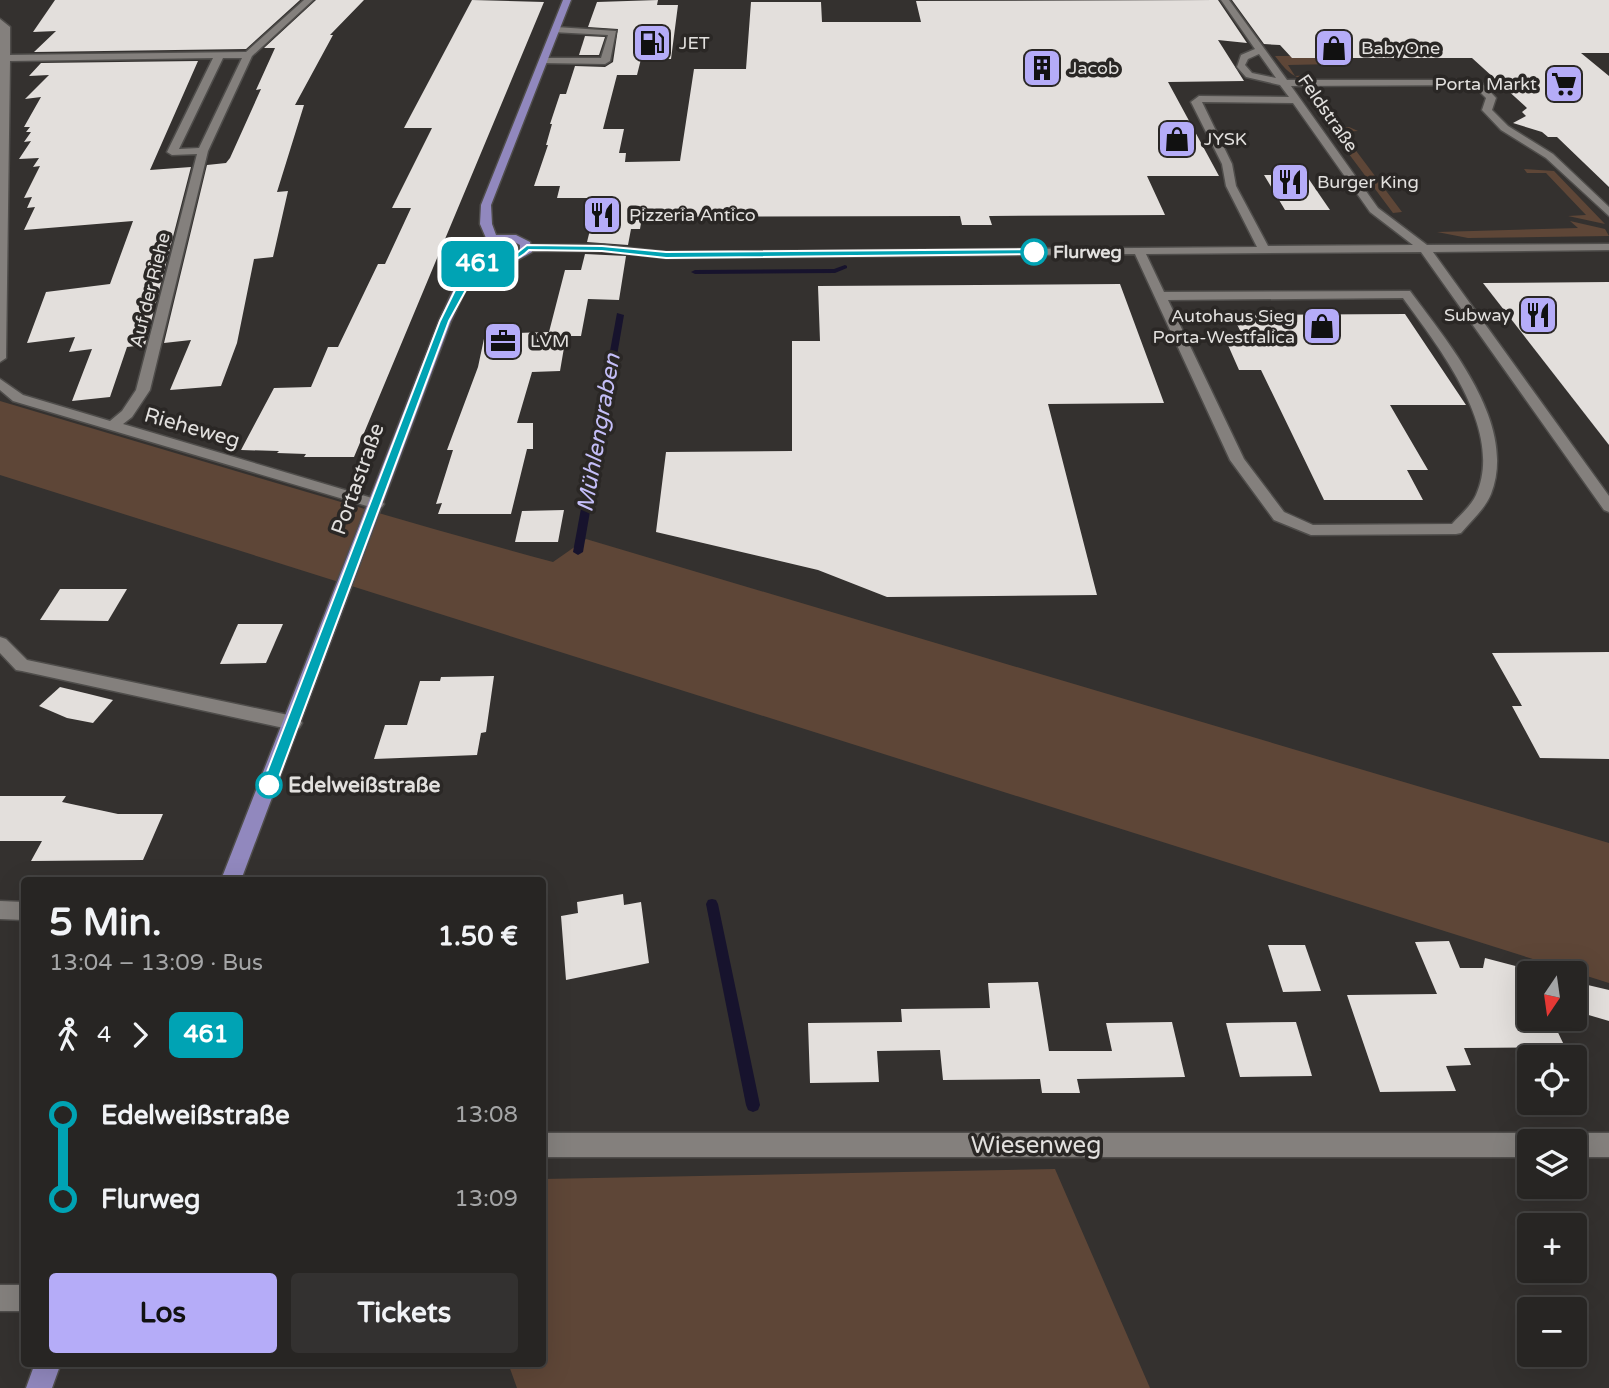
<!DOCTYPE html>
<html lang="de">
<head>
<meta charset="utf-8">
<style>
  body { margin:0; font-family:"Varela Round",sans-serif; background:#333130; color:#f1f3f6; height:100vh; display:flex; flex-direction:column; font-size:26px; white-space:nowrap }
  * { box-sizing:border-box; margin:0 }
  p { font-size:23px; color:#a4a5a6 }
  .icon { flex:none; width:38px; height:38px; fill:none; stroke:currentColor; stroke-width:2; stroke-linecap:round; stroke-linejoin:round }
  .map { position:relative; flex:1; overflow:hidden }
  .panel { position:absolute; left:21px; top:877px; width:525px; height:490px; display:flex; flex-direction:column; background:#272523; border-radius:7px; box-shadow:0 7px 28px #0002,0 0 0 2px #434241 }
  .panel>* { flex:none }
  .badge { padding:0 14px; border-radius:10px; font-size:24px; line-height:46px }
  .needle { width:46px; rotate:193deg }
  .controls { position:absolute; left:1517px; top:961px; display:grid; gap:14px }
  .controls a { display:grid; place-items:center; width:70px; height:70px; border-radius:7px; background:#272523; box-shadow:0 7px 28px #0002,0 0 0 2px #434241; font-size:35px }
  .map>.badge { position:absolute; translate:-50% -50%; box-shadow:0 0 0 4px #fff }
  .legs { display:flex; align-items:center; gap:10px; height:77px; padding:0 28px; font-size:23px }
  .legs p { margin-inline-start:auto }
  .headline { display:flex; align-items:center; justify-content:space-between; height:119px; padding:0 28px }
  h1 { font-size:38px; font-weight:800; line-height:52px }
  .primary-button { display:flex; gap:14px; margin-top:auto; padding:14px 28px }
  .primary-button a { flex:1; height:80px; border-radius:7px; background:#b5acf8; color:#111; font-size:28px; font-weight:800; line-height:80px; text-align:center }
  .primary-button a+a { background:#333130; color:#f1f3f6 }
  ul { padding:0 28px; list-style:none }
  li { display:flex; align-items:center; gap:24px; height:84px; font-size:26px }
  li i { display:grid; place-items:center; width:10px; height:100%; margin:0 9px; background:currentColor }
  li i::after { content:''; width:18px; height:18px; margin:-9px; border:5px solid; border-radius:50%; background:#272523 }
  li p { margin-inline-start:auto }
  li:first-child i { background:linear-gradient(#0000 50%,currentColor 0) }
  li:last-child i { background:linear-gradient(currentColor 50%,#0000 0) }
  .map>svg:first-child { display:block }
</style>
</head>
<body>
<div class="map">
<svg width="1609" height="1388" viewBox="0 0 1609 1388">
  <rect width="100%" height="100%" fill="#34312f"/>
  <g fill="#5e4637">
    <path d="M1275,56H1329L1336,64L1288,65L1295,76L1311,75L1315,81C1294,79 1288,73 1275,56Z"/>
    <polygon points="1349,127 1358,131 1342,132 1402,212 1393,213 1334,134 1341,128"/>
    <polygon points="1524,169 1554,171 1605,224 1568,216 1586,215 1546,173 1527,173"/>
    <polygon points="1570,221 1605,229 1609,236 1468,238 1437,232 1578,228"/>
    <path d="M0,401C184,455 368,512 553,562L586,539L1609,843V983L0,475Z"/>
    <polygon points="1055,1169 1150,1388 517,1388 508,1363 542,1363 543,1179"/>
  </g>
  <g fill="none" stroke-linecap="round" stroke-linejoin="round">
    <g fill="#17132d" fill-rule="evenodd">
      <polygon points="845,265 847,266 847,268 835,273 695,274 691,272 695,270 834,269"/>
      <polygon points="617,313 624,315 583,552 578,555 573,552"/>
      <polygon points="712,899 716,900 718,904 760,1105 758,1110 753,1112 748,1110 746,1105 706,904 708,900"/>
    </g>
  </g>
  <g fill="#e3dfdc">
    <polygon points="55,0 300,0 246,49 34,52 56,31 33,32"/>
    <polygon points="316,0 364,0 330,35 333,35 295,105 304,105 277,192 288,191 273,257 254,259 237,343 221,386 170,390 191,340 164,343 207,165 226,163 230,158 261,89 256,90 275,48 264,48"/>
    <polygon points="472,0 544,2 354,457 304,457 306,454 277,453 279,451 241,450 274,388 311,387 328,347 338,347 378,264 385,264 411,208 392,208 432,128 404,128"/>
    <polygon points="658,0 657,5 678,5 671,59 641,59 637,75 617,75 603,129 624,129 619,153 626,153 625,162 680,161 694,69 746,69 751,2 821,2 822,22 921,22 916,1 1218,0 1247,43 1218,40 1244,81 1168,82 1219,176 1147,176 1165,215 989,216 992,225 962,225 960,216 642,217 640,229 631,229 628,245 587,242 598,198 557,198 560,186 534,186 548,145 546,145 552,124 550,124 560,94 566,94 575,66 605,67 613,62 618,29 588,27 597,2"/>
    <polygon points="1232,0 1609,0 1609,53 1581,53 1609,76 1609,187 1557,137 1548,137 1542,132 1513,123 1526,116 1522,112 1527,108 1472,58 1292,58 1280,45 1264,44"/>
    <polygon points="585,36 605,37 599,55 579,55"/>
    <polygon points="198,61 150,170 191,167 145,345 127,347 110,397 72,401 92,349 69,352 75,337 27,343 46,292 110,284 133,221 24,230 35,207 27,208 32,197 24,198 40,166 33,167 39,158 19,159 31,141 24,142 31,132 26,132 30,127 24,127 41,97 25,99 49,75 29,76 41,63"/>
    <polygon points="1264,175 1306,175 1330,210 1285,210"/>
    <polygon points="585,254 626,256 619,300 588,299 581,336 566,336 560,371 532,372 517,423 533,423 533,449 527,449 511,514 438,514 442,503 436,504 453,450 447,450 478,367 485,334 549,332 565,270 581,270"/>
    <polygon points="1609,282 1609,445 1483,283"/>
    <polygon points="1120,284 1164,403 1048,404 1097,595 887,597 818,570 656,532 666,452 792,451 792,341 820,341 818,286"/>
    <polygon points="1405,314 1466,405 1390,405 1428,470 1407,470 1423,500 1324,500 1261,370 1239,370 1224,336 1243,336 1232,315"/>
    <polygon points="564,510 558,542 515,542 522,511"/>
    <polygon points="60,589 127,589 108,621 40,620"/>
    <polygon points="238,624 283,624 266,663 220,664"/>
    <polygon points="1609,652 1609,759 1540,758 1512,706 1522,706 1492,653"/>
    <polygon points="494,676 486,732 481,733 477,755 374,759 385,725 407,725 420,681 440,681 441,677"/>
    <polygon points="60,687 89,694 113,700 93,723 67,718 39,706"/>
    <polygon points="0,796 66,796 62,802 118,814 163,814 143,860 31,861 42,841 0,841"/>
    <polygon points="623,894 624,905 641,902 649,963 566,980 561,916 578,913 577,902"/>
    <polygon points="1449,941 1460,968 1483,968 1485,958 1542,973 1530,973 1530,1018 1551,1018 1565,1047 1464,1048 1471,1065 1446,1066 1456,1091 1380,1092 1347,995 1437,994 1415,942"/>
    <polygon points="1268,945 1305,945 1321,991 1283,992"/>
    <polygon points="1038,982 1049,1051 1112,1051 1106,1023 1172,1022 1185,1077 1077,1079 1080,1093 1042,1093 1040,1079 943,1080 940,1050 877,1051 879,1082 810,1083 808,1023 902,1022 901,1009 990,1008 988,983"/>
    <polygon points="1575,982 1609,990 1609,1021 1575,1011"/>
    <polygon points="1296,1022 1312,1076 1240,1077 1226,1023"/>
  </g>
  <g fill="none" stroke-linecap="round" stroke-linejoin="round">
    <defs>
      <g id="minor">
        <path d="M304,0H313L252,56L208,151L150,390L132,417L123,424L382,501L384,504L382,507L377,509L13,401L0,390V379L23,395L110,421L122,411L136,390L197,154L172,155L167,152L213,58L10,61L6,358L0,362V19L10,27V55L246,52ZM223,58H242L199,148L179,149Z"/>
        <path d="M1221,0H1229L1287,80H1479L1496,98L1492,110L1508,126L1553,154L1609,207V216L1546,158L1501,130L1482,110L1486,98L1473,85L1291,86L1378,208L1427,245L1609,244V250L1433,252L1609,496V512L1604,510L1421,252L1146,254L1164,292L1410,291C1449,344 1518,424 1491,494C1485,509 1471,521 1461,533L1456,534L1311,535L1274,520L1230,460L1135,254L666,258L602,251H527L521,248L527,245H602L666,252L1257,247L1226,186L1222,164L1191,102L1199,96L1289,97L1280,85L1246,77L1237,67L1241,55L1255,49ZM1259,54L1276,78L1252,73L1245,65L1248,59ZM1202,102L1293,103L1370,212L1413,245L1268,246L1236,186L1232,164ZM1403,298C1439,348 1505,430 1476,495C1471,506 1460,515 1452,524L1313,525L1284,512L1244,459L1168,300Z"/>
        <polygon points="556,27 616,31 610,61 605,64 542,63 545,58 601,58 608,35 553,32"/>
        <polygon points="0,637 6,639 27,660 293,716 299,718 302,723 299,728 293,730 22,671 16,670 0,653"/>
        <polygon points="0,901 24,902 24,920 0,919"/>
        <polygon points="542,1133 1530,1133 1538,1137 1540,1141 1530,1141 1530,1157 542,1157"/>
        <polygon points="1575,1133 1609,1133 1609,1157 1575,1157 1575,1141 1565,1141 1567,1137"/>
        <rect x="0" y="1285" width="24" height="26"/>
      </g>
      <g id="major">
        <path d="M563,0H571L491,205L492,224L496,235H516L530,242L532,252L512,263L486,264L470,280L451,321L241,880H221L439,321L459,278L476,261L470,256L474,244L486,238L480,224L481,205ZM501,240L513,241L520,245V251L501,258L482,255L485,246Z"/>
        <polygon points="35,1363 61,1363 52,1388 26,1388"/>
      </g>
    </defs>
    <use href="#minor" stroke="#4f4d4b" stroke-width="3"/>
    <use href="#major" stroke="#4f4d4b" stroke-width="3"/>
    <use href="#minor" fill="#84807d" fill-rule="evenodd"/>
    <use href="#major" fill="#9188be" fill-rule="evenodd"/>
  </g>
  <path fill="#00a3b4" stroke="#fff" stroke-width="2" d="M527,245L602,246L666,252L1034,249L1038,252L1034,254L666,258L602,251L529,250C510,269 495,257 478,268L449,321L276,785L274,789H264L262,785L440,321L461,278L471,264L484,257L513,256Z"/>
  <defs>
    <symbol id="fuel-square" viewBox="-11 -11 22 22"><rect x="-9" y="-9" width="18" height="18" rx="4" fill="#b5acf8" stroke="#2a2725"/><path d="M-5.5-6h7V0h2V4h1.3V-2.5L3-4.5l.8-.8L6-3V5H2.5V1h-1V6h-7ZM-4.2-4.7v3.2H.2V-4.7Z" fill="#111"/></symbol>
    <symbol id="shop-square" viewBox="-11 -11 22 22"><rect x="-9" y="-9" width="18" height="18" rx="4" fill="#b5acf8" stroke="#2a2725"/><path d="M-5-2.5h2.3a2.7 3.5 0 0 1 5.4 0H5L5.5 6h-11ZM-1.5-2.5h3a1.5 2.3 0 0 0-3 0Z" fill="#111"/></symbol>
    <symbol id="building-square" viewBox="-11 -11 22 22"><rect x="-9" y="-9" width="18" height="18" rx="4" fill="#b5acf8" stroke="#2a2725"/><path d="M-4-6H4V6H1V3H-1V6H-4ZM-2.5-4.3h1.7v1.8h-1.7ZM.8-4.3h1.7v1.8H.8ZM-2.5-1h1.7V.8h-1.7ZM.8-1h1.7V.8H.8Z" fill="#111"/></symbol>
    <symbol id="supermarket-square" viewBox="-11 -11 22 22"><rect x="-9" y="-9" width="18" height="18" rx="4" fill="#b5acf8" stroke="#2a2725"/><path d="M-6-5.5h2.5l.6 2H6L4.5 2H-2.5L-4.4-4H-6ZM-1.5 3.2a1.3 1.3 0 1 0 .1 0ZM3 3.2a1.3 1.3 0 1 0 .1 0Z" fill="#111"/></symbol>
    <symbol id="restaurant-square" viewBox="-11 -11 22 22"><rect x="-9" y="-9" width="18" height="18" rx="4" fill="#b5acf8" stroke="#2a2725"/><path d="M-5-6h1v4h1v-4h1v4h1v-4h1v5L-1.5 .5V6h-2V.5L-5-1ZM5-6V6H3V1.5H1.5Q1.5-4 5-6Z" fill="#111"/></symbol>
    <symbol id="office-square" viewBox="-11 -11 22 22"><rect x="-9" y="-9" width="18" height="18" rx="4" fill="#b5acf8" stroke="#2a2725"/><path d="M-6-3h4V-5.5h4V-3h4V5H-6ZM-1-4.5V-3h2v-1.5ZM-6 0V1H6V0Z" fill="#111"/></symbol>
  </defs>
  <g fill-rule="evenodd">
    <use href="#fuel-square" x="630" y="21" width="44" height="44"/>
    <use href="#shop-square" x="1312" y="26" width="44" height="44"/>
    <use href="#building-square" x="1020" y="46" width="44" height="44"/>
    <use href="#supermarket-square" x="1542" y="62" width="44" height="44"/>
    <use href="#shop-square" x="1155" y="117" width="44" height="44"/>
    <use href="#restaurant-square" x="1268" y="160" width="44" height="44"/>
    <use href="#restaurant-square" x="580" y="193" width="44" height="44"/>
    <use href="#restaurant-square" x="1516" y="293" width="44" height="44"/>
    <use href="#shop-square" x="1300" y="304" width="44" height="44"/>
    <use href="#office-square" x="481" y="319" width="44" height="44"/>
  </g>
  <g fill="#fff" stroke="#00a3b4" stroke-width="3.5">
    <circle cx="1034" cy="252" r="12"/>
    <circle cx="269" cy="785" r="12"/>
  </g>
  <g text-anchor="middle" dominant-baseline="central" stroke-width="7" stroke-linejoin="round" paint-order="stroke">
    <g font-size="18" fill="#e2e0de" stroke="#2a2725" text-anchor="start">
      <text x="679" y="43">JET</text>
      <text x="1361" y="48">BabyOne</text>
      <text x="1069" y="68">Jacob</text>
      <text x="1537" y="84" text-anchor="end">Porta Markt</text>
      <text x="1204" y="139">JYSK</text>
      <text x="1317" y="182">Burger King</text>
      <text x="629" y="215">Pizzeria Antico</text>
      <text x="1511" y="315" text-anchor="end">Subway</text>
      <text x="1295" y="316" text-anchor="end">Autohaus Sieg<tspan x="1295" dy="21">Porta-Westfalica</tspan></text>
      <text x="530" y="341">LVM</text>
    </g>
    <g font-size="18" fill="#e2e0de" stroke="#2a2725">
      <text transform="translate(1328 113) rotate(55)">Feldstraße</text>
      <text transform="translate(150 290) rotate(-76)">Auf der Riehe</text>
    </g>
    <g font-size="18" font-weight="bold" fill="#e2e0de" stroke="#2a2725" text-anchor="start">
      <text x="1053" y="252">Flurweg</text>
    </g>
    <g font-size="21" fill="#e2e0de" stroke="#2a2725">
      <text transform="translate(192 428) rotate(16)">Rieheweg</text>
      <text transform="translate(358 479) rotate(-70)">Portastraße</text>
    </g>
    <g font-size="21" font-weight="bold" fill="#e2e0de" stroke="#2a2725" text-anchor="start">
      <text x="288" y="785">Edelweißstraße</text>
    </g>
    <g font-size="23" font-style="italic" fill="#c4bef8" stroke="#2a2725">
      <text transform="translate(599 433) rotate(-80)">Mühlengraben</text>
    </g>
    <g font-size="24" fill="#e2e0de" stroke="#2a2725">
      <text x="1036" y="1145">Wiesenweg</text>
    </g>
  </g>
</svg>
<div class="controls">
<a><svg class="needle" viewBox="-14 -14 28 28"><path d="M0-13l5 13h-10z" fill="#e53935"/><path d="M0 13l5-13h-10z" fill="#a4a5a6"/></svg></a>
<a><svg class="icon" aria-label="locate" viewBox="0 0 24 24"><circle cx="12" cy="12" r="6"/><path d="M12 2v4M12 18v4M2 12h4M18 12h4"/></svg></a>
<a><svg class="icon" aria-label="layers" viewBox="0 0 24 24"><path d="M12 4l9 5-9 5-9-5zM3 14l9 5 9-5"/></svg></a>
<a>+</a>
<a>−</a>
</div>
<b class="badge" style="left:478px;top:264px;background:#00a3b4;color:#fff">461</b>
<section class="panel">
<div class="headline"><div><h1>5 Min.</h1><p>13:04 – 13:09 · Bus</p></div><b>1.50 €</b></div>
<div class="legs"><svg class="icon" aria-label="walk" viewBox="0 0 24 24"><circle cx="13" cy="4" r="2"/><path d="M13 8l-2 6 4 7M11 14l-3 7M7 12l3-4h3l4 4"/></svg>4<svg class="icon" aria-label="forward" viewBox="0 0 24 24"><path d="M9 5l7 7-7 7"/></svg><b class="badge" style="background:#00a3b4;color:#fff">461</b></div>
<ul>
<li><i style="color:#00a3b4"></i><b>Edelweißstraße</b><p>13:08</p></li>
<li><i style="color:#00a3b4"></i><b>Flurweg</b><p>13:09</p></li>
</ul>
<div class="primary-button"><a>Los</a><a>Tickets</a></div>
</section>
</div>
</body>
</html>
